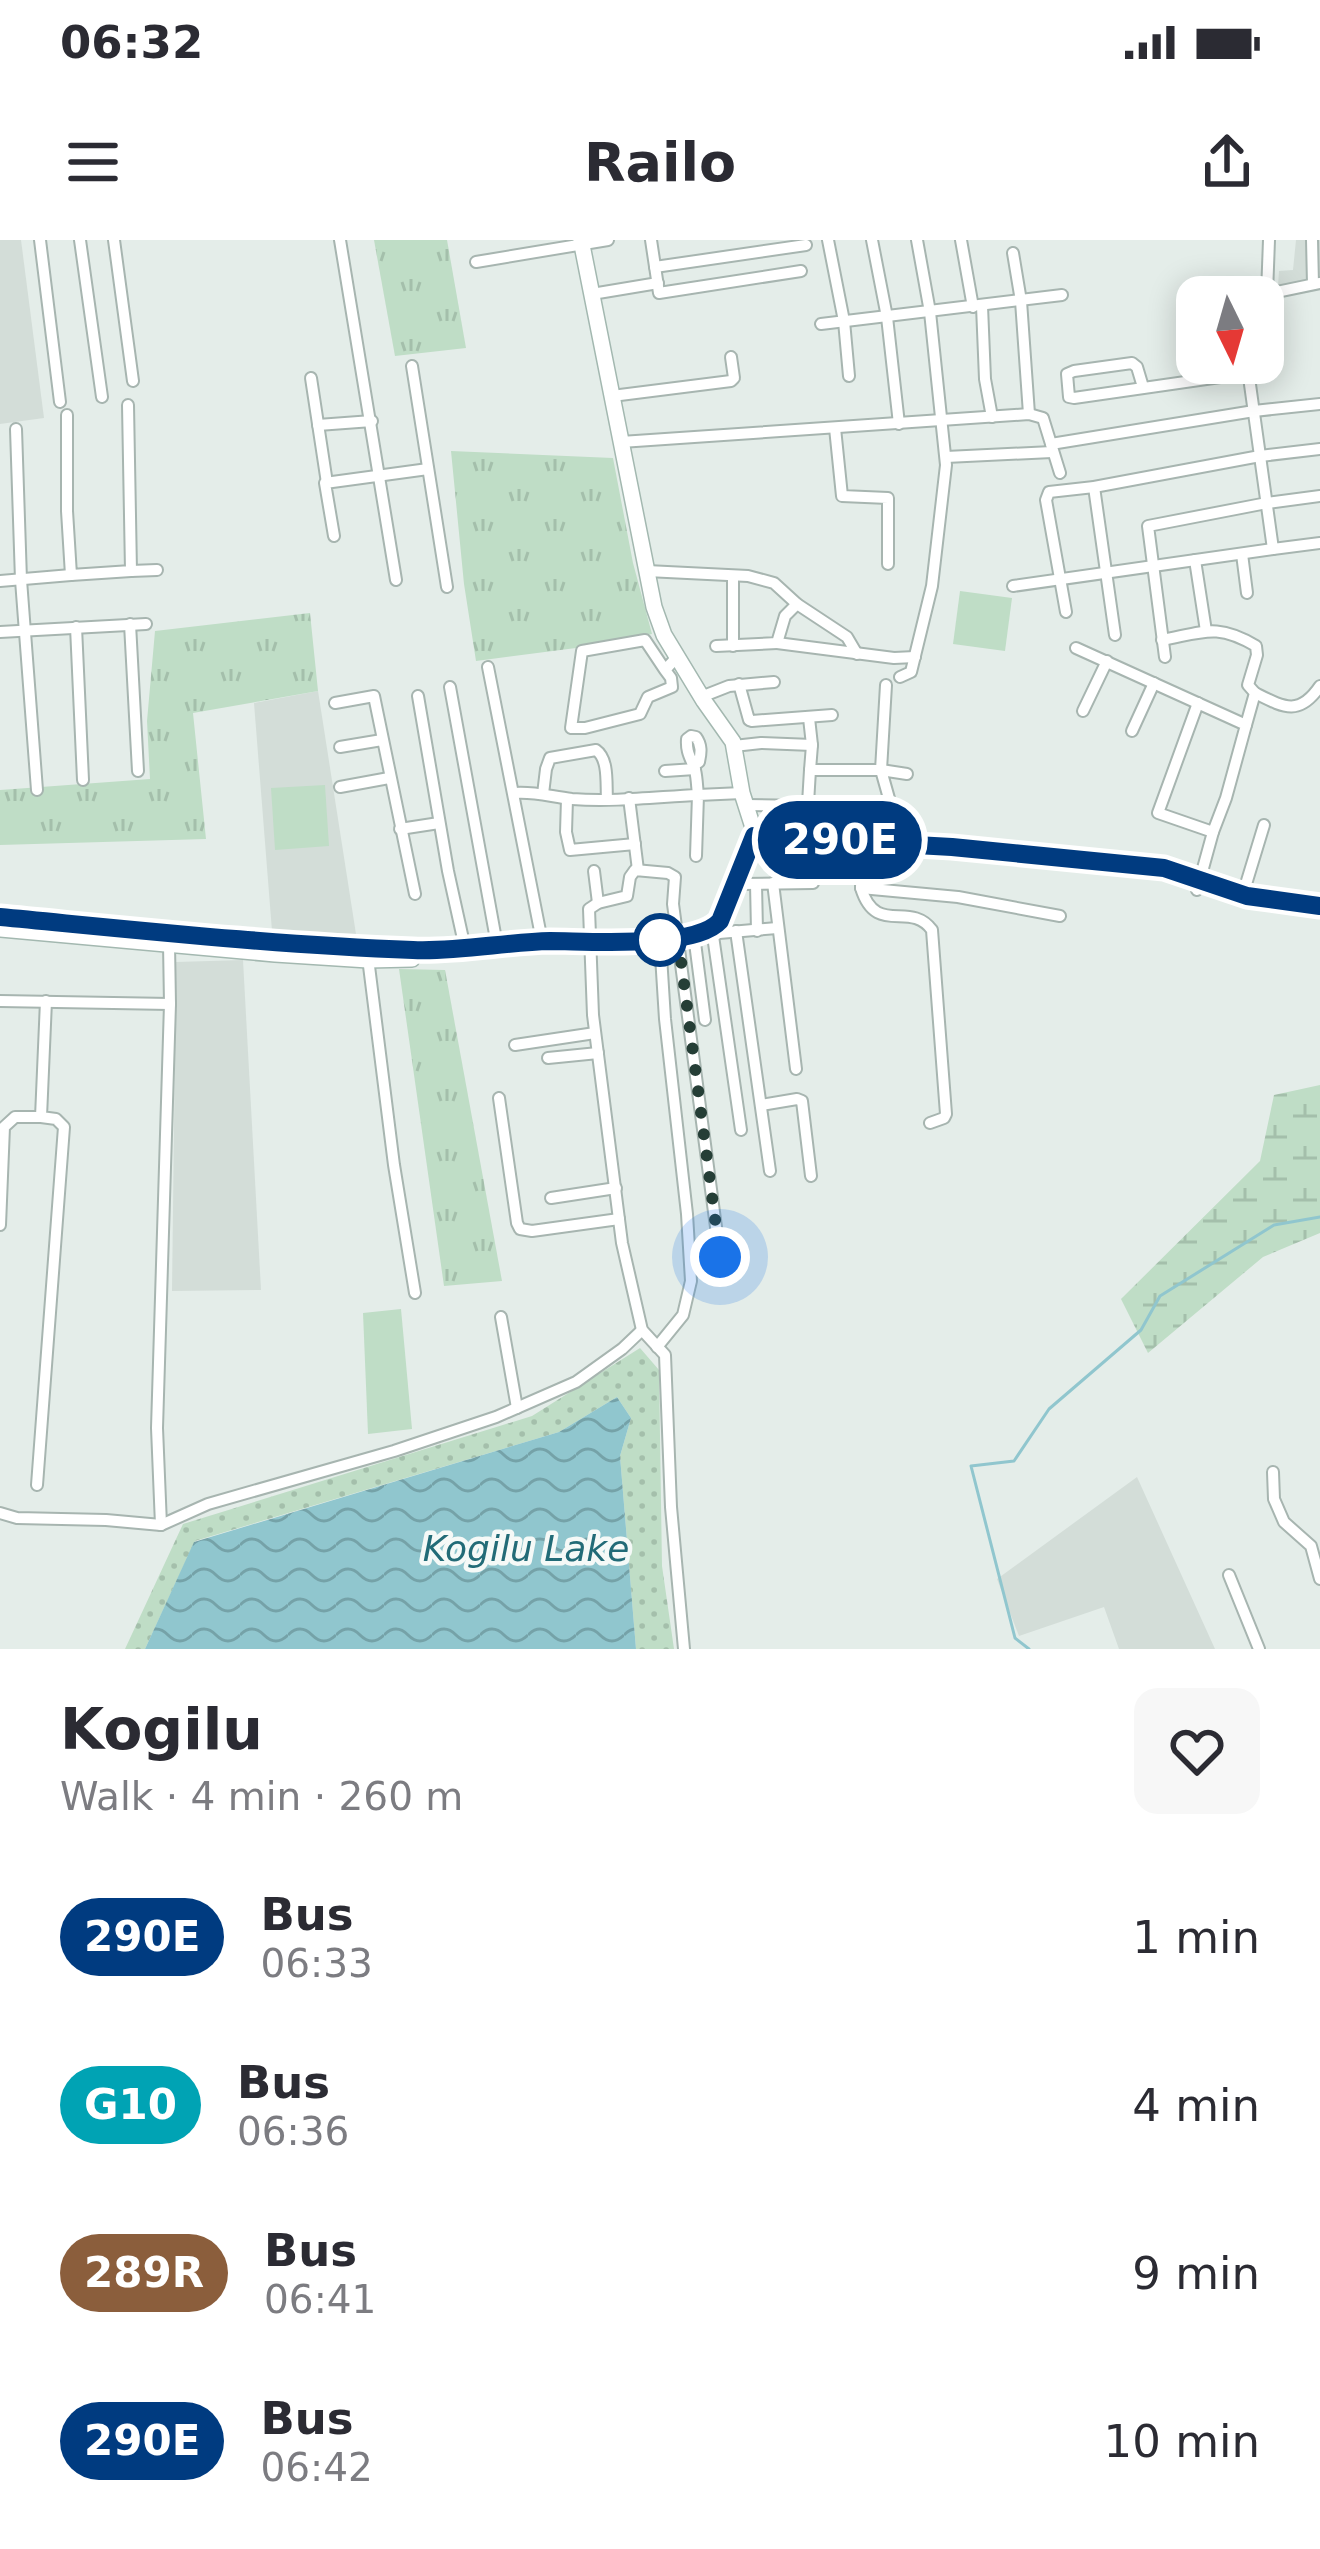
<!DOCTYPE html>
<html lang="en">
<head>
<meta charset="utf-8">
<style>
  body { margin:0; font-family:"DejaVu Sans",sans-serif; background:#f7f7f7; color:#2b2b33; height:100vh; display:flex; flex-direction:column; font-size:45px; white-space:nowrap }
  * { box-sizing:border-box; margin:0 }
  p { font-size:39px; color:#7c7c81 }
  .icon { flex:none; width:66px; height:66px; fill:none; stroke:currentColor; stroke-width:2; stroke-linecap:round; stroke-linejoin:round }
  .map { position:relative; height:1409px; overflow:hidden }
  .side { display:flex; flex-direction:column; background:#fff; flex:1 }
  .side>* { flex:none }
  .badge { padding:0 24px; border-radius:39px; font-size:42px; line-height:78px }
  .needle { width:78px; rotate:175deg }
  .buttons { position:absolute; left:1176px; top:36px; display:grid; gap:24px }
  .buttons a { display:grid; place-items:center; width:108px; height:108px; border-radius:24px; background:#fff; box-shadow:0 6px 30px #0003; font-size:60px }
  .you { position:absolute; width:60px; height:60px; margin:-30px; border:9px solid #fff; border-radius:50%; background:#1a73e8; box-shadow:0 0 0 18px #1a73e833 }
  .map>.badge { position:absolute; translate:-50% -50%; box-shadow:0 0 0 6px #fff }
  .round { display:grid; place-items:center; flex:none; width:126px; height:126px; border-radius:24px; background:#f7f7f7 }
  .overview { display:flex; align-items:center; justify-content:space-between; height:204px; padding:0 60px }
  h1 { font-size:57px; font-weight:600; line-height:90px }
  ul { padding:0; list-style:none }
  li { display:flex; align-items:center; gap:36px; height:168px; padding:0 60px }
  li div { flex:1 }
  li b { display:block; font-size:45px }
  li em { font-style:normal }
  li .badge { min-width:132px; font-weight:700; text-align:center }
  .status { display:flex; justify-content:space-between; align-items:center; height:84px; padding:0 60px; background:#fff; direction:ltr }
  .status svg { height:33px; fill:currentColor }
  header { display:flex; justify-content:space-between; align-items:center; height:156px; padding:0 60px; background:#fff; font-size:54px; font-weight:600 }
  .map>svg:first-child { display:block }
</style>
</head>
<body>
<div class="status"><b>06:32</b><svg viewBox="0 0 49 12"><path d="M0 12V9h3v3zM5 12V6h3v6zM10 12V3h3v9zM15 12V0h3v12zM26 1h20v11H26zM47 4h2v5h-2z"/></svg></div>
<header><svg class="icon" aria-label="menu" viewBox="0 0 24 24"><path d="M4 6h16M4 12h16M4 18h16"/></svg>Railo<svg class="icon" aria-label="share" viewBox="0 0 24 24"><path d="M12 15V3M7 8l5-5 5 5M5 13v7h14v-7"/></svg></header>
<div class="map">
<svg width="1320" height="1409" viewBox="0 0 1320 1409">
  <defs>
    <pattern id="grass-tufts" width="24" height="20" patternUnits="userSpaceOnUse" patternTransform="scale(3)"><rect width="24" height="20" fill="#bfddc6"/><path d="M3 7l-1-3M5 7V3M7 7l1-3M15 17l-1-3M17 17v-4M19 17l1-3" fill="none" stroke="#a4bfab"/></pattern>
    <pattern id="wetland-marsh" width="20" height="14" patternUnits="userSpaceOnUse" patternTransform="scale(3)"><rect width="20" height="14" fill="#bfddc6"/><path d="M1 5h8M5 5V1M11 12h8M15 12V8" fill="none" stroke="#a4bfab"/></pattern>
    <pattern id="park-dots" width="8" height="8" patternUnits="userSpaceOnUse" patternTransform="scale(3)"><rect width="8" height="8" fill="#bfddc6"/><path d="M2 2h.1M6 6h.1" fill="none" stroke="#a4bfab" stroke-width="1.8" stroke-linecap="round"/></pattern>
    <pattern id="water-waves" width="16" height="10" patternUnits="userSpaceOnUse" patternTransform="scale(3)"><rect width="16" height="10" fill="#90c6ce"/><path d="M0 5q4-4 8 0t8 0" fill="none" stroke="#75a2a8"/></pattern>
  </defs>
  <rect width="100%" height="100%" fill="#e4ede9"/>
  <g fill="#d3ddd8">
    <polygon points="0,0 21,0 44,178 0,184"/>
    <polygon points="1296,0 1320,0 1320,36 1278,46 1279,31 1293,30"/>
    <polygon points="318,451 356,694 272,691 254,463"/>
    <polygon points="243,720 261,1050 172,1051 176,722"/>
    <polygon points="1137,1237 1215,1409 1119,1409 1104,1367 1019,1396 997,1339"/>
  </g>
  <g fill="url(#grass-tufts)">
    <polygon points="374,0 447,0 466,108 395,116"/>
    <polygon points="451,211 613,218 633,323 652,394 576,408 476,421 464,344"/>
    <polygon points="310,373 318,451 193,473 206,599 0,605 0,550 150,539 147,481 155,391"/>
    <polygon points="399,729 445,730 502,1041 444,1046"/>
  </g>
  <polygon fill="url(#wetland-marsh)" points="1320,845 1320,993 1263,1017 1148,1113 1121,1059 1260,921 1274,855"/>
  <polygon fill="url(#park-dots)" points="640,1108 659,1130 662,1326 674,1409 636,1409 620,1216 631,1178 617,1157 559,1192 195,1301 145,1409 125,1409 183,1284 532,1176"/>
  <g fill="#bfddc6">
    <polygon points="960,351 1012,358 1005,411 953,404"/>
    <polygon points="325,545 329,606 275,610 271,548"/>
    <polygon points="401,1069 412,1189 368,1194 363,1073"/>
  </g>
  <polygon fill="url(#water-waves)" points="617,1157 631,1178 620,1216 636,1409 145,1409 194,1302 559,1192"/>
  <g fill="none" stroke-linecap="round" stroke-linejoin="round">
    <polyline stroke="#90c6ce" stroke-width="3" points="1029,1409 1015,1398 971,1226 1014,1221 1049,1169 1141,1090 1160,1056 1274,985 1320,977"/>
    <defs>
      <g id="street">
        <polyline points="40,0 60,162"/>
        <polyline points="80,0 102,157"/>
        <polyline points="114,0 133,141"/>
        <polyline points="340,0 396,340"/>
        <polyline points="651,0 659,53 801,31"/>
        <polyline points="828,0 844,81 849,136"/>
        <polyline points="872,0 887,77 899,184"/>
        <polyline points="961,0 973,67"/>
        <polyline points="1312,0 1313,44"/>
        <polyline points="1013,13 1021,61 1029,174"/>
        <polyline points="476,22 608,0"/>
        <polyline points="655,27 806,5"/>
        <polyline points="592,54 658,43"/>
        <polyline points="1267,54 1269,0"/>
        <polyline points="1203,57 1248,53"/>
        <polyline points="1248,57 1248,53 1267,54 1320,43"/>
        <polyline points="982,66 985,139 992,177"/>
        <polyline points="821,84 1062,55"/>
        <polyline points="1184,104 1184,59 1197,58"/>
        <polyline points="1247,123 1273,309 1320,303"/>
        <polyline points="412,126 447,347"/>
        <polyline points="311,138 327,243"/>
        <polyline points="1143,147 1137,127 1132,123 1074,131 1067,134 1069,157 1074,158 1248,133"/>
        <polyline points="612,156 731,141 734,138 731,117"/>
        <polyline points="67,175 67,271 71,335 131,331 128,165"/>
        <polyline points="318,185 372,181"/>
        <polyline points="835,188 842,256 888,258 888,324"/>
        <polyline points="16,189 21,340 37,550"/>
        <polyline points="621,202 1029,174 1043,178 1060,233"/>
        <polyline points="1051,204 1254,171 1320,164"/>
        <polyline points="946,217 1052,212"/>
        <polyline points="1094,247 1115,395"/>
        <polyline points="334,296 325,243 428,229"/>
        <polyline points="1242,314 1247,353"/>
        <polyline points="1195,320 1206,391"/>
        <polyline points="131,331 157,330"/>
        <polyline points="647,331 748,336 774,343 797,364 847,397 857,414"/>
        <polyline points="0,341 71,335"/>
        <polyline points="1013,346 1273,309"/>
        <polyline points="1066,372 1046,260 1049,252 1094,247 1260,216 1320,209"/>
        <polyline points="130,384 138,531"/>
        <polyline points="76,387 83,540"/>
        <polyline points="0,392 146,384"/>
        <path d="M1162,400C1204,392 1217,383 1256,406L1257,415L1248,445L1255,453L1246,485"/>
        <polyline points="777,403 894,418 915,417"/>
        <polyline points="716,406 777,403 785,376 797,364"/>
        <polyline points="733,406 733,337"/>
        <polyline points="1076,408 1246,485 1226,558 1213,592"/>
        <polyline points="1165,417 1148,286 1267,263 1320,256"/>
        <polyline points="488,427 542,701"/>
        <polyline points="665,430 645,400 582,411 571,488 585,488 640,474 648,457 672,447 671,438 665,430 677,417"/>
        <polyline points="900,437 911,432 932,346 946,225 930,72 917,0"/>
        <polyline points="739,444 749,480 752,481 832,475"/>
        <polyline points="450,447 497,705"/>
        <path d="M1255,453C1283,467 1299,477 1320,446"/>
        <polyline points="418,456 448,631 465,708"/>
        <polyline points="701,457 729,446 774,442"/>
        <polyline points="335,463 374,456 415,654"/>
        <polyline points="1083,471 1107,421"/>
        <polyline points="809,478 812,505 810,530"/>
        <polyline points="1132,491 1154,443"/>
        <polyline points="734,506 761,503 812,505"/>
        <polyline points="340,507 382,500"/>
        <polyline points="665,531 695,529"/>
        <polyline points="340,547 389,538"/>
        <path d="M514,553C534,551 552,557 572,559C614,562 656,557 698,555C697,547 697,538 695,530C691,518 686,513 687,499L691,496L696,497C702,505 701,513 699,522L693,525"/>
        <path d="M543,554L546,529L550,518L596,510C609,519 606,544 607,559"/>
        <polyline points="629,558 638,630"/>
        <polyline points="567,559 566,592 570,610 635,604"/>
        <polyline points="745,565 807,566"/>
        <polyline points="400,589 439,583"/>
        <polyline points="806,597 810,530 881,530 886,445"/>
        <polyline points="888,603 890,562 881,530 907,534"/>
        <polyline points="862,612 861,648 958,657 1060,676"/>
        <polyline points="696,616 698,555 742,553"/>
        <polyline points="594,631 598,663"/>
        <polyline points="773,643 796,829"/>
        <polyline points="741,644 813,643"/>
        <polyline points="756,644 757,691"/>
        <path d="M861,648C876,697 910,660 932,690L946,874L944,878L930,883"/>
        <polyline points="1197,650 1213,592 1158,573 1198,463"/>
        <polyline points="1243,654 1264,585"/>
        <polyline points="714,687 719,693 777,688"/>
        <polyline points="712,689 741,890"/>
        <polyline points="736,691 770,931"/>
        <polyline points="694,695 705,780"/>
        <polyline points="368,718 394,925 415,1053"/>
        <polyline points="0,761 170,764 169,704"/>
        <polyline points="515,805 595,793"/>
        <polyline points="548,818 598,813"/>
        <polyline points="499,858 517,983 520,989 532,991 619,979"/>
        <polyline points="761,865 797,859 802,861 811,936"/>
        <polyline points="551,958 616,948"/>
        <polyline points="0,985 4,887 15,877 41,877"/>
        <polyline points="501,1077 517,1168"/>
        <polyline points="657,1107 683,1075 691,1041 687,974 665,779 660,700"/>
        <polyline points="1273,1232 1274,1259 1284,1282 1311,1306 1320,1339"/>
        <polyline points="37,1245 64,887 56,879 41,877 46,761"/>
        <polyline points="0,1273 17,1278 106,1280 161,1285 208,1264 394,1211 496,1177 576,1142 622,1109 642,1090"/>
        <polyline points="161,1285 157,1188 170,764"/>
        <polyline points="1229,1335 1259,1409"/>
        <polyline points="684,1409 671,1267 665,1115 642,1090 622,1003 593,775 589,669 598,663 627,656 630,637 635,630 668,633 675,637 673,664 720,1017"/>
      </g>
      <g id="secondary">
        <polyline points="581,0 654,367 664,395 704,461 733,502 742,553 757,600"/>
        <polyline points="814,608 897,614"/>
        <path d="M0,677C137,689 275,706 413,711C459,712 505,702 550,701C590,701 694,709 720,681L754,596L953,607L1164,628L1247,655L1320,666"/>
        <polyline points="0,689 275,714 368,720 412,719"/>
      </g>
    </defs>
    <use href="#street" stroke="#a7b5b0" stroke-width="14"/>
    <use href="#secondary" stroke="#a3b8b0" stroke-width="18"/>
    <use href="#street" stroke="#fff" stroke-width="10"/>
    <use href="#secondary" stroke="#fff" stroke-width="15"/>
  </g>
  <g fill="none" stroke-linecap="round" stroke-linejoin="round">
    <defs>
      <path id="line" d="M0,677C137,690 275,705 413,710C459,712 505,702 550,701C589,701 695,709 720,681L754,596L952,607L1164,628L1247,656L1320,666"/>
    </defs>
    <use href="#line" stroke="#fff" stroke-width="27"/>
    <use href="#line" stroke="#003b80" stroke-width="18"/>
    <polyline stroke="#253e36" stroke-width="12" stroke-dasharray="0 21.6" points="660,700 678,698 720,1017"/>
  </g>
  <circle fill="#fff" stroke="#003b80" stroke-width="6" cx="660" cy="700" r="24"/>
  <g text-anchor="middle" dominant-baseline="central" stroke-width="9" stroke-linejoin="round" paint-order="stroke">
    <g font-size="36" font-style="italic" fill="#226b77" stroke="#f5f9f7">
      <text x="526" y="1308">Kogilu Lake</text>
    </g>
  </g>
</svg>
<div class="buttons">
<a><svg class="needle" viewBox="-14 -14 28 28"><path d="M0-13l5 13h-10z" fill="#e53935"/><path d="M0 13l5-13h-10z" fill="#7c7c81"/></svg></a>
</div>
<div class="you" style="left:720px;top:1017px"></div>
<b class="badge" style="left:840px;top:600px;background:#003b80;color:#fff">290E</b>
</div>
<section class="side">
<div class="overview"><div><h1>Kogilu</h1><p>Walk · 4 min · 260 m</p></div><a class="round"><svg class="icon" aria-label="heart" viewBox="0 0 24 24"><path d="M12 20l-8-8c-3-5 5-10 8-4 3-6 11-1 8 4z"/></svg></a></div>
<ul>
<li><span class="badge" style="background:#003b80;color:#fff">290E</span><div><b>Bus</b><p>06:33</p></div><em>1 min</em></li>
<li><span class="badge" style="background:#00a3b4;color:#fff">G10</span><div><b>Bus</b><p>06:36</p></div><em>4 min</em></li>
<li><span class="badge" style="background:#8b5e3c;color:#fff">289R</span><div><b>Bus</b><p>06:41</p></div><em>9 min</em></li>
<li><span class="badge" style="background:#003b80;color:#fff">290E</span><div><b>Bus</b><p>06:42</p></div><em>10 min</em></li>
</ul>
</section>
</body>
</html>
